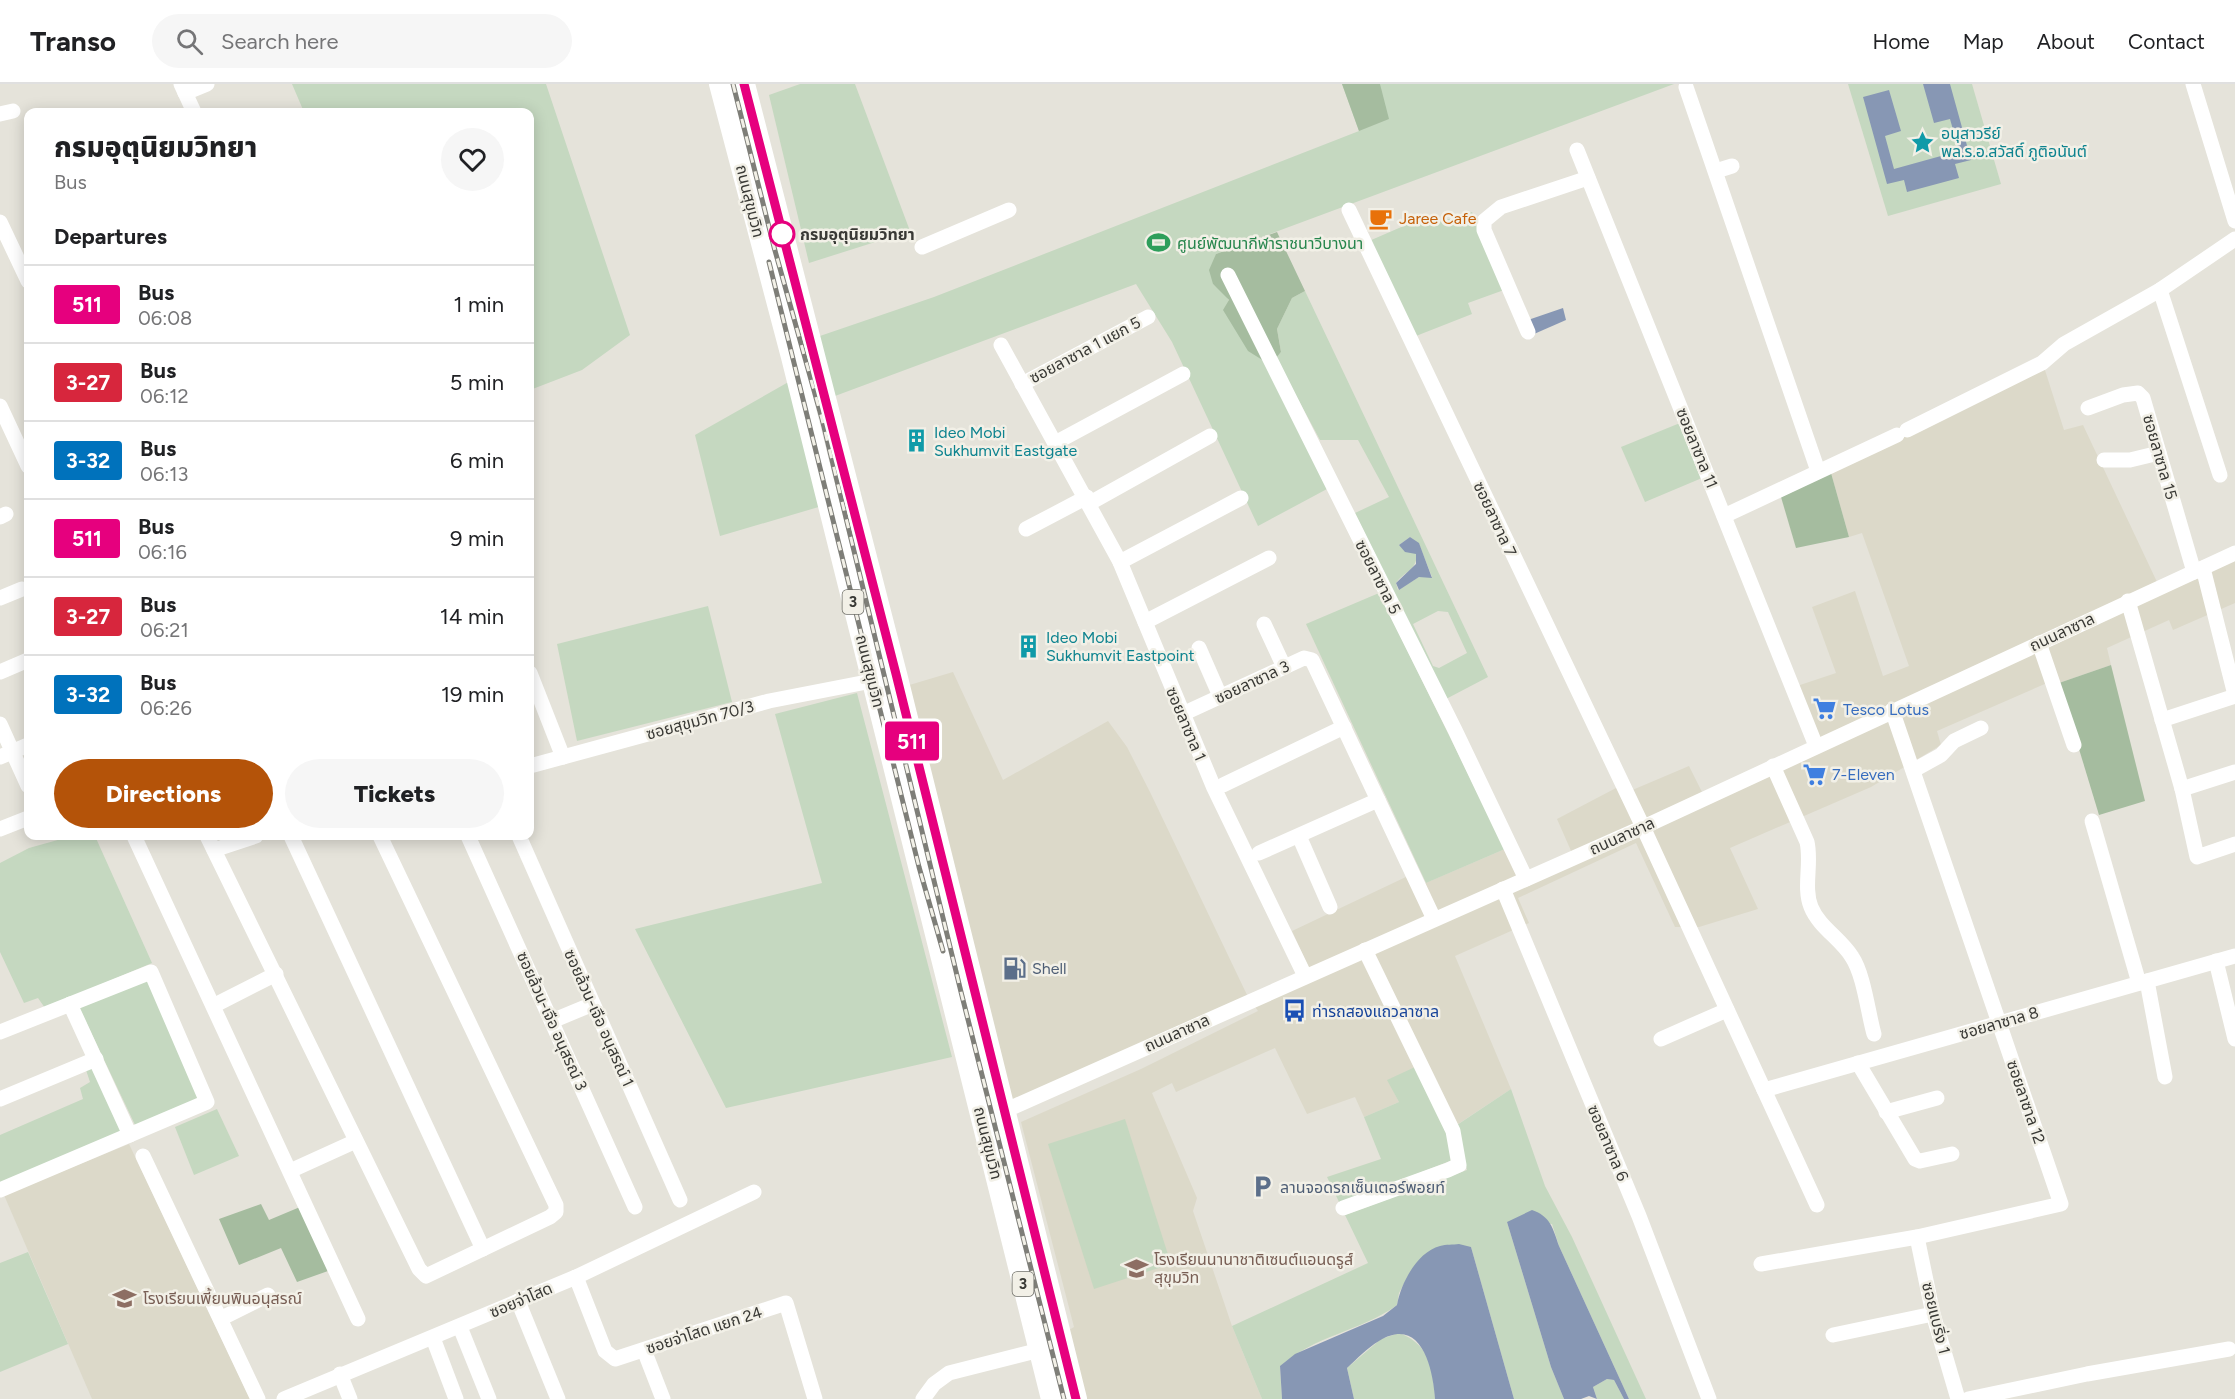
<!DOCTYPE html>
<html lang="en">
<head>
<meta charset="utf-8">
<style>
  body { margin:0; font-family:Figtree,"Noto Sans Thai",sans-serif; background:#f6f6f6; color:#202124; height:100vh; display:flex; flex-direction:column; font-size:22px; white-space:nowrap }
  * { box-sizing:border-box; margin:0 }
  p { font-size:20px; color:#757577 }
  .icon { flex:none; width:33px; height:33px; fill:none; stroke:currentColor; stroke-width:2; stroke-linecap:round; stroke-linejoin:round }
  .map { position:relative; flex:1; overflow:hidden }
  .side { position:absolute; left:24px; top:24px; width:510px; height:732px; display:flex; flex-direction:column; background:#fff; border-radius:12px; box-shadow:0 3px 15px #0003 }
  .side>* { flex:none }
  .badge { padding:0 12px; border-radius:4px; font-size:21px; line-height:39px }
  .map>.badge { position:absolute; translate:-50% -50%; box-shadow:0 0 0 3px #fff }
  h2 { padding:0 30px; font-size:22px; line-height:54px }
  .round { display:grid; place-items:center; flex:none; width:63px; height:63px; border-radius:32px; background:#f6f6f6 }
  .summary { display:flex; align-items:center; justify-content:space-between; height:102px; padding:0 30px }
  h1 { font-size:28px; font-weight:800; line-height:45px }
  .primary-button { display:flex; gap:12px; margin-top:auto; padding:12px 30px }
  .primary-button a { flex:1; height:69px; border-radius:36px; background:#b45309; color:#fff; font-size:24px; font-weight:800; line-height:69px; text-align:center }
  .primary-button a+a { background:#f6f6f6; color:#202124 }
  ul { padding:0; list-style:none }
  li { display:flex; align-items:center; gap:18px; height:78px; padding:0 30px; border-top:2px solid #e0e0e0 }
  li div { flex:1 }
  li b { display:block; font-size:22px }
  li em { font-style:normal }
  li .badge { min-width:66px; font-weight:700; text-align:center }
  header { display:flex; align-items:center; gap:36px; box-sizing:border-box; height:84px; padding:0 30px; background:#fff; border-bottom:2px solid #e0e0e0 }
  header strong { font-size:28px }
  nav { display:flex; gap:33px; margin-inline-start:auto; font-size:21px }
  .search { width:420px; height:54px; background:#f6f6f6; display:flex; align-items:center; gap:15px; box-sizing:border-box; padding:0 21px; border-radius:33px; color:#757577; font-size:22px }
  .map>svg:first-child { display:block }
</style>
</head>
<body>
<header>
<strong>Transo</strong>
<div class="search"><svg class="icon" aria-label="search" viewBox="0 0 24 24"><circle cx="10" cy="10" r="6"/><path d="M15 15l6 6"/></svg>Search here</div>
<nav><a>Home</a><a>Map</a><a>About</a><a>Contact</a></nav>
</header>
<div class="map">
<svg width="2235" height="1315" viewBox="0 0 2235 1315">
  <rect width="100%" height="100%" fill="#e5e3da"/>
  <g fill="#dcd9c9">
    <polygon points="2044,283 2064,346 2083,341 2157,498 2235,463 2235,519 2173,546 2169,536 2107,564 2111,581 2059,599 2047,599 1937,647 1941,661 1871,703 1730,764 1758,825 1699,843 1675,843 1636,759 1518,814 1529,839 1455,872 1511,1005 1446,1048 1388,996 1399,1018 1364,1033 1355,1013 1307,1030 1275,964 1176,1008 1172,999 1152,1009 1197,1114 1193,1127 1232,1242 1262,1315 1086,1315 1069,1246 1074,1243 1021,1038 1141,985 1258,927 1249,914 1011,1018 906,602 953,588 1003,696 1108,637 1127,663 1150,708 1248,913 1310,886 1292,847 1408,792 1414,804 1505,765 1519,792 1572,769 1557,735 1616,704 1630,707 1689,682 1702,708 1779,675 1818,653 1797,602 1836,589 1812,523 1855,507 1883,592 1909,582 1862,449 1849,453 1831,389"/>
    <polygon points="129,1060 250,1315 92,1315 4,1111"/>
  </g>
  <g fill="#c5d8c0" fill-rule="evenodd">
    <polygon points="292,0 546,0 630,251 582,286 530,306 530,28 304,28"/>
    <polygon points="800,0 855,0 910,147 809,179 769,11"/>
    <polygon points="1342,0 1674,0 1216,170 1213,200 1225,210 1264,277 1327,405 1258,442 1172,258 1136,200 835,312 817,253 934,213 1359,47"/>
    <polygon points="1848,0 1972,0 2001,100 1888,132"/>
    <polygon points="1472,128 1504,206 1468,219 1472,230 1416,252 1369,157 1429,131 1436,139"/>
    <path d="M1305,207L1488,593L1446,615L1355,429L1389,413L1358,356H1320L1276,274L1281,268L1277,245L1292,214ZM1410,453L1419,460L1432,493H1419L1398,506L1396,499C1404,487 1416,488 1417,470L1399,461ZM1438,527L1448,528L1467,569L1439,584L1433,582L1413,540Z"/>
    <polygon points="792,296 822,422 720,452 695,351"/>
    <polygon points="1680,339 1702,394 1645,418 1621,363"/>
    <polygon points="1379,509 1505,765 1426,799 1306,540"/>
    <polygon points="708,522 732,618 577,657 557,560"/>
    <polygon points="857,609 952,973 726,1024 635,845 822,799 775,630"/>
    <polygon points="72,752 95,752 152,879 45,924 38,914 24,919 0,868 0,779 29,764"/>
    <polygon points="149,892 201,1017 136,1043 78,921"/>
    <polygon points="94,981 125,1050 0,1101 0,1051 83,1015 80,1004 90,998 86,986"/>
    <polygon points="1415,983 1446,1048 1455,1075 1340,1120 1327,1093 1381,1075 1364,1033 1399,1018 1387,996"/>
    <path d="M1511,1005L1545,1102L1572,1153L1646,1315H1629L1559,1162L1552,1140L1507,1138L1551,1283L1564,1315H1514L1471,1163L1411,1187L1399,1209L1397,1221C1362,1247 1312,1252 1280,1283L1282,1315H1262L1232,1242L1368,1179L1345,1131L1467,1086L1454,1043Z"/>
    <polygon points="217,1025 239,1072 194,1091 175,1043"/>
    <polygon points="1125,1035 1171,1180 1094,1205 1048,1060"/>
    <polygon points="28,1168 68,1260 0,1288 0,1179"/>
    <path d="M1399,1249C1430,1260 1433,1286 1435,1315H1354L1347,1284L1381,1255Z"/>
    <polygon points="1607,1295 1614,1296 1624,1315 1597,1315 1593,1303"/>
  </g>
  <g fill="#a5bc9f">
    <polygon points="1342,0 1380,0 1389,35 1359,47"/>
    <polygon points="1277,148 1305,207 1292,214 1277,245 1281,268 1276,274 1264,277 1248,267 1223,226 1229,216 1213,200 1209,186 1216,170"/>
    <polygon points="1831,389 1849,453 1796,464 1781,413"/>
    <polygon points="2111,581 2145,717 2099,731 2059,599"/>
    <polygon points="261,1120 269,1136 300,1123 328,1187 297,1198 281,1164 239,1181 219,1135"/>
  </g>
  <g fill="#8797b4">
    <polygon points="1923,0 1950,0 1971,76 1955,80 1959,94 1907,108 1904,96 1887,100 1863,13 1889,6 1901,47 1885,52 1894,85 1959,67 1950,35 1934,39"/>
    <polygon points="1563,224 1566,236 1534,250 1528,236"/>
    <polygon points="1410,453 1419,459 1432,494 1419,493 1399,506 1396,499 1416,480 1416,470 1405,468 1399,461"/>
    <path d="M1532,1126C1550,1132 1553,1144 1559,1162L1629,1315H1624L1614,1296L1607,1295L1593,1303L1597,1315L1589,1312L1581,1315H1564L1551,1283L1507,1138Z"/>
    <path d="M1459,1160L1471,1163L1514,1315H1435C1433,1284 1421,1231 1379,1257C1367,1264 1357,1275 1347,1284L1354,1315H1282L1280,1282L1295,1270L1383,1232L1397,1221C1401,1199 1417,1168 1440,1162C1446,1160 1453,1161 1459,1160Z"/>
  </g>
  <g fill="none" stroke-linecap="round" stroke-linejoin="round">
    <g stroke="#fff" stroke-width="15">
      <polyline points="181,0 194,28"/>
      <polyline points="2193,0 2235,137"/>
      <polyline points="1686,3 1818,387"/>
      <polyline points="185,9 207,0"/>
      <polyline points="0,30 13,27"/>
      <polyline points="1577,66 1816,662"/>
      <polyline points="1716,87 1732,82"/>
      <polyline points="1349,126 1643,743 1817,1121"/>
      <polyline points="0,138 28,197"/>
      <polyline points="922,163 1009,126"/>
      <polyline points="1228,191 1455,646 1526,795"/>
      <polyline points="2160,206 2220,391"/>
      <polyline points="1528,248 1484,146 1484,137 1501,123 1588,94"/>
      <polyline points="1001,261 1120,478 1214,704 1305,892"/>
      <polyline points="1022,300 1148,233"/>
      <polyline points="0,322 28,382"/>
      <polyline points="2088,324 2123,311 2138,309 2143,314 2194,488"/>
      <polyline points="1907,346 2042,279 2064,260 2160,206 2235,155"/>
      <polyline points="1055,359 1183,290"/>
      <polyline points="2104,376 2130,376 2159,369"/>
      <polyline points="1090,419 1210,352"/>
      <polyline points="1724,432 1897,351"/>
      <polyline points="0,433 6,430"/>
      <polyline points="1026,445 1087,413"/>
      <polyline points="1120,478 1241,414"/>
      <polyline points="2203,484 2235,611"/>
      <polyline points="0,514 22,505"/>
      <polyline points="2128,517 2182,705 2197,773 2235,760"/>
      <polyline points="1145,538 1269,474"/>
      <polyline points="1264,540 1284,583"/>
      <polyline points="2039,559 2074,661"/>
      <polyline points="1199,564 1220,612"/>
      <polyline points="0,588 28,576"/>
      <polyline points="530,589 563,673"/>
      <polyline points="1189,627 1304,574 1312,576 1434,835"/>
      <polyline points="2162,636 2235,612"/>
      <polyline points="0,640 28,702"/>
      <polyline points="0,673 28,661"/>
      <polyline points="530,682 769,617 872,597 896,590"/>
      <path d="M1773,682L1807,758C1812,779 1803,803 1811,823C1819,843 1841,855 1852,873C1864,891 1868,929 1874,950"/>
      <polyline points="1914,686 1941,671 1954,657 1981,644"/>
      <polyline points="1223,701 1344,643"/>
      <polyline points="2182,705 2235,688"/>
      <polyline points="2092,737 2139,899"/>
      <polyline points="0,745 28,734"/>
      <polyline points="134,752 358,1235"/>
      <polyline points="207,752 419,1185 426,1192 550,1133 556,1128 556,1121 380,752"/>
      <polyline points="291,752 483,1165"/>
      <polyline points="468,752 635,1123"/>
      <polyline points="519,752 680,1116"/>
      <polyline points="1299,752 1330,823"/>
      <polyline points="214,766 256,752"/>
      <polyline points="1259,769 1378,716"/>
      <polyline points="1503,805 1639,1132 1709,1315"/>
      <polyline points="2216,877 2235,955"/>
      <polyline points="2147,897 2165,993"/>
      <polyline points="70,920 130,1051"/>
      <polyline points="215,921 276,890"/>
      <polyline points="552,937 593,920"/>
      <polyline points="0,948 151,888 207,1018 0,1106"/>
      <polyline points="1661,955 1727,926"/>
      <polyline points="1858,979 1915,1075 1920,1077 1952,1070"/>
      <polyline points="1764,1006 2235,872"/>
      <polyline points="0,1015 96,975"/>
      <polyline points="1004,1027 1650,740 2235,469"/>
      <polyline points="1886,1028 1937,1014"/>
      <polyline points="143,1072 258,1315"/>
      <polyline points="290,1087 356,1057"/>
      <polyline points="1343,1124 1448,1086 1459,1081 1453,1047 1365,866"/>
      <polyline points="1917,1153 1933,1230 1958,1315"/>
      <polyline points="1761,1180 1917,1153 2061,1120 1892,626"/>
      <polyline points="576,1193 605,1267 615,1275 786,1219 815,1315"/>
      <polyline points="518,1217 558,1315"/>
      <polyline points="222,1234 268,1211"/>
      <polyline points="460,1243 489,1315"/>
      <polyline points="1833,1251 1933,1230"/>
      <polyline points="433,1254 456,1315"/>
      <polyline points="644,1266 663,1315"/>
      <polyline points="340,1290 350,1315"/>
      <polyline points="284,1315 576,1193 754,1108"/>
      <polyline points="923,1315 934,1300 949,1289 1040,1266"/>
      <polyline points="1968,1315 2087,1290 2229,1265"/>
    </g>
    <g stroke="#fff" stroke-width="22">
      <polyline points="720,0 792,273 1052,1315"/>
      <polyline points="744,0 896,590 1076,1315"/>
    </g>
    <defs>
      <g id="rail">
        <polyline points="733,0 774,163 822,335 961,908 1064,1315"/>
        <polyline points="769,178 919,783 943,867"/>
      </g>
    </defs>
    <use href="#rail" stroke="#7e7e78" stroke-width="5"/>
    <use href="#rail" stroke="#f2f0e7" stroke-width="3" stroke-dasharray="9" stroke-linecap="butt"/>
  </g>
  <g fill="none" stroke-linecap="round" stroke-linejoin="round">
    <defs>
      <polyline id="line" points="744,0 896,590 1076,1315"/>
    </defs>
    <use href="#line" stroke="#fff" stroke-width="14"/>
    <use href="#line" stroke="#e6007e" stroke-width="9"/>
  </g>
  <defs>
    <symbol id="sight-bare" viewBox="-9 -9 18 18"><path d="M0-6L1.8-2.2L6-1.7L2.9 1.2L3.7 5.4L0 3.3L-3.7 5.4L-2.9 1.2L-6-1.7L-1.8-2.2Z" fill="#0f9aa8" stroke="#f2f0e7" stroke-width="2.5" paint-order="stroke"/></symbol>
    <symbol id="cafe-bare" viewBox="-9 -9 18 18"><path d="M-5.5-4.5H6V0H3Q3 3.5 0 3.5H-2.5Q-5.5 3.5-5.5 0ZM3-3.2v2h1.7v-2ZM-6 4.5H4V6H-6Z" fill="#e8710a" stroke="#f2f0e7" stroke-width="2.5" paint-order="stroke"/></symbol>
    <symbol id="stadium-bare" viewBox="-9 -9 18 18"><path d="M0-5a6.5 5 0 1 0 0 10a6.5 5 0 1 0 0-10ZM-3.5-1.8h7v3.6h-7Z" fill="#2e9e5b" stroke="#f2f0e7" stroke-width="2.5" paint-order="stroke"/></symbol>
    <symbol id="building-bare" viewBox="-9 -9 18 18"><path d="M-4-6H4V6H1V3H-1V6H-4ZM-2.5-4.3h1.7v1.8h-1.7ZM.8-4.3h1.7v1.8H.8ZM-2.5-1h1.7V.8h-1.7ZM.8-1h1.7V.8H.8Z" fill="#0f9aa8" stroke="#f2f0e7" stroke-width="2.5" paint-order="stroke"/></symbol>
    <symbol id="supermarket-bare" viewBox="-9 -9 18 18"><path d="M-6-5.5h2.5l.6 2H6L4.5 2H-2.5L-4.4-4H-6ZM-1.5 3.2a1.3 1.3 0 1 0 .1 0ZM3 3.2a1.3 1.3 0 1 0 .1 0Z" fill="#3f7fe0" stroke="#f2f0e7" stroke-width="2.5" paint-order="stroke"/></symbol>
    <symbol id="fuel-bare" viewBox="-9 -9 18 18"><path d="M-5.5-6h7V0h2V4h1.3V-2.5L3-4.5l.8-.8L6-3V5H2.5V1h-1V6h-7ZM-4.2-4.7v3.2H.2V-4.7Z" fill="#5c6f8a" stroke="#f2f0e7" stroke-width="2.5" paint-order="stroke"/></symbol>
    <symbol id="bus-bare" viewBox="-9 -9 18 18"><path d="M-5-6H5V4H4V6H2V4H-2V6H-4V4H-5ZM-3.5-4V0h7V-4ZM-3.5 1.2v1.5H-2V1.2ZM2 1.2v1.5H3.5V1.2Z" fill="#1a4fb4" stroke="#f2f0e7" stroke-width="2.5" paint-order="stroke"/></symbol>
    <symbol id="parking-bare" viewBox="-9 -9 18 18"><path d="M-3.5-5.5H1a3.5 3.5 0 0 1 0 7H-1V5.5H-3.5ZM-1-3.4V-.6H.8a1.4 1.4 0 0 0 0-2.8Z" fill="#5c6f8a" stroke="#f2f0e7" stroke-width="2.5" paint-order="stroke"/></symbol>
    <symbol id="school-bare" viewBox="-9 -9 18 18"><path d="M0-5L7-2L0 1L-7-2ZM-4 1L0 2.5L4 1V4Q0 6-4 4Z" fill="#8d6e63" stroke="#f2f0e7" stroke-width="2.5" paint-order="stroke"/></symbol>
  </defs>
  <g fill-rule="evenodd">
    <use href="#sight-bare" x="1906" y="42" width="33" height="33"/>
    <use href="#cafe-bare" x="1364" y="118" width="33" height="33"/>
    <use href="#stadium-bare" x="1142" y="142" width="33" height="33"/>
    <use href="#building-bare" x="900" y="340" width="33" height="33"/>
    <use href="#building-bare" x="1012" y="546" width="33" height="33"/>
    <use href="#supermarket-bare" x="1808" y="608" width="33" height="33"/>
    <use href="#supermarket-bare" x="1798" y="674" width="33" height="33"/>
    <use href="#fuel-bare" x="998" y="868" width="33" height="33"/>
    <use href="#bus-bare" x="1278" y="910" width="33" height="33"/>
    <use href="#parking-bare" x="1246" y="1086" width="33" height="33"/>
    <use href="#school-bare" x="1120" y="1168" width="33" height="33"/>
    <use href="#school-bare" x="108" y="1198" width="33" height="33"/>
  </g>
  <circle fill="#fff" stroke="#e6007e" stroke-width="3" cx="782" cy="150" r="12"/>
  <g text-anchor="middle" dominant-baseline="central" stroke-width="5" stroke-linejoin="round" paint-order="stroke">
    <g fill="#f2f0e7" stroke="#70706a" stroke-width="1.5">
      <rect x="842.5" y="506" width="21" height="24" rx="4.5"/>
      <rect x="1012.5" y="1188" width="21" height="24" rx="4.5"/>
    </g>
    <g font-size="15" font-weight="bold" fill="#393935">
      <text x="853" y="518">3</text>
      <text x="1023" y="1200">3</text>
    </g>
    <g font-size="16" fill="#0d838f" stroke="#f2f0e7" text-anchor="start">
      <text x="1941" y="49">อนุสาวรีย์<tspan x="1941" dy="18">พล.ร.อ.สวัสดิ์ ภูติอนันต์</tspan></text>
      <text x="934" y="348">Ideo Mobi<tspan x="934" dy="18">Sukhumvit Eastgate</tspan></text>
      <text x="1046" y="553">Ideo Mobi<tspan x="1046" dy="18">Sukhumvit Eastpoint</tspan></text>
    </g>
    <g font-size="16" fill="#393935" stroke="#f2f0e7">
      <text transform="translate(750 117) rotate(76)">ถนนสุขุมวิท</text>
      <text transform="translate(1085 266) rotate(-28)">ซอยลาซาล 1 แยก 5</text>
      <text transform="translate(1697 364) rotate(68)">ซอยลาซาล 11</text>
      <text transform="translate(2160 373) rotate(74)">ซอยลาซาล 15</text>
      <text transform="translate(1495 435) rotate(65)">ซอยลาซาล 7</text>
      <text transform="translate(1378 493) rotate(63)">ซอยลาซาล 5</text>
      <text transform="translate(2062 548) rotate(-25)">ถนนลาซาล</text>
      <text transform="translate(870 587) rotate(76)">ถนนสุขุมวิท</text>
      <text transform="translate(1252 598) rotate(-25)">ซอยลาซาล 3</text>
      <text transform="translate(700 636) rotate(-15)">ซอยสุขุมวิท 70/3</text>
      <text transform="translate(1186 640) rotate(67)">ซอยลาซาล 1</text>
      <text transform="translate(1622 752) rotate(-24)">ถนนลาซาล</text>
      <text transform="translate(599 934) rotate(66)">ซอยล้วน-เจือ อนุสรณ์ 1</text>
      <text transform="translate(552 937) rotate(66)">ซอยล้วน-เจือ อนุสรณ์ 3</text>
      <text transform="translate(1999 939) rotate(-16)">ซอยลาซาล 8</text>
      <text transform="translate(1177 949) rotate(-24)">ถนนลาซาล</text>
      <text transform="translate(2026 1018) rotate(71)">ซอยลาซาล 12</text>
      <text transform="translate(988 1059) rotate(76)">ถนนสุขุมวิท</text>
      <text transform="translate(1608 1059) rotate(67)">ซอยลาซาล 6</text>
      <text transform="translate(521 1216) rotate(-23)">ซอยจ่าโสด</text>
      <text transform="translate(1936 1234) rotate(76)">ซอยแบริ่ง 1</text>
      <text transform="translate(704 1246) rotate(-18)">ซอยจ่าโสด แยก 24</text>
    </g>
    <g font-size="16" fill="#c56008" stroke="#f2f0e7" text-anchor="start">
      <text x="1399" y="134">Jaree Cafe</text>
    </g>
    <g font-size="16" font-weight="bold" fill="#393935" stroke="#f2f0e7" text-anchor="start">
      <text x="800" y="150">กรมอุตุนิยมวิทยา</text>
    </g>
    <g font-size="16" fill="#27864d" stroke="#f2f0e7" text-anchor="start">
      <text x="1177" y="159">ศูนย์พัฒนากีฬาราชนาวีบางนา</text>
    </g>
    <g font-size="16" fill="#366cbe" stroke="#f2f0e7" text-anchor="start">
      <text x="1843" y="625">Tesco Lotus</text>
      <text x="1832" y="690">7-Eleven</text>
    </g>
    <g font-size="16" fill="#4e5e75" stroke="#f2f0e7" text-anchor="start">
      <text x="1032" y="884">Shell</text>
      <text x="1280" y="1103">ลานจอดรถเซ็นเตอร์พอยท์</text>
    </g>
    <g font-size="16" fill="#164399" stroke="#f2f0e7" text-anchor="start">
      <text x="1312" y="927">ท่ารถสองแถวลาซาล</text>
    </g>
    <g font-size="16" fill="#785e54" stroke="#f2f0e7" text-anchor="start">
      <text x="1154" y="1175">โรงเรียนนานาชาติเซนต์แอนดรูส์<tspan x="1154" dy="18">สุขุมวิท</tspan></text>
      <text x="143" y="1214">โรงเรียนเพี้ยนพินอนุสรณ์</text>
    </g>
  </g>
</svg>
<b class="badge" style="left:912px;top:657px;background:#e6007e;color:#fff">511</b>
<section class="side">
<div class="summary"><div><h1>กรมอุตุนิยมวิทยา</h1><p>Bus</p></div><a class="round"><svg class="icon" aria-label="heart" viewBox="0 0 24 24"><path d="M12 20l-8-8c-3-5 5-10 8-4 3-6 11-1 8 4z"/></svg></a></div>
<h2>Departures</h2>
<ul>
<li><span class="badge" style="background:#e6007e;color:#fff">511</span><div><b>Bus</b><p>06:08</p></div><em>1 min</em></li>
<li><span class="badge" style="background:#d7263d;color:#fff">3-27</span><div><b>Bus</b><p>06:12</p></div><em>5 min</em></li>
<li><span class="badge" style="background:#0072bc;color:#fff">3-32</span><div><b>Bus</b><p>06:13</p></div><em>6 min</em></li>
<li><span class="badge" style="background:#e6007e;color:#fff">511</span><div><b>Bus</b><p>06:16</p></div><em>9 min</em></li>
<li><span class="badge" style="background:#d7263d;color:#fff">3-27</span><div><b>Bus</b><p>06:21</p></div><em>14 min</em></li>
<li><span class="badge" style="background:#0072bc;color:#fff">3-32</span><div><b>Bus</b><p>06:26</p></div><em>19 min</em></li>
</ul>
<div class="primary-button"><a>Directions</a><a>Tickets</a></div>
</section>
</div>
</body>
</html>
